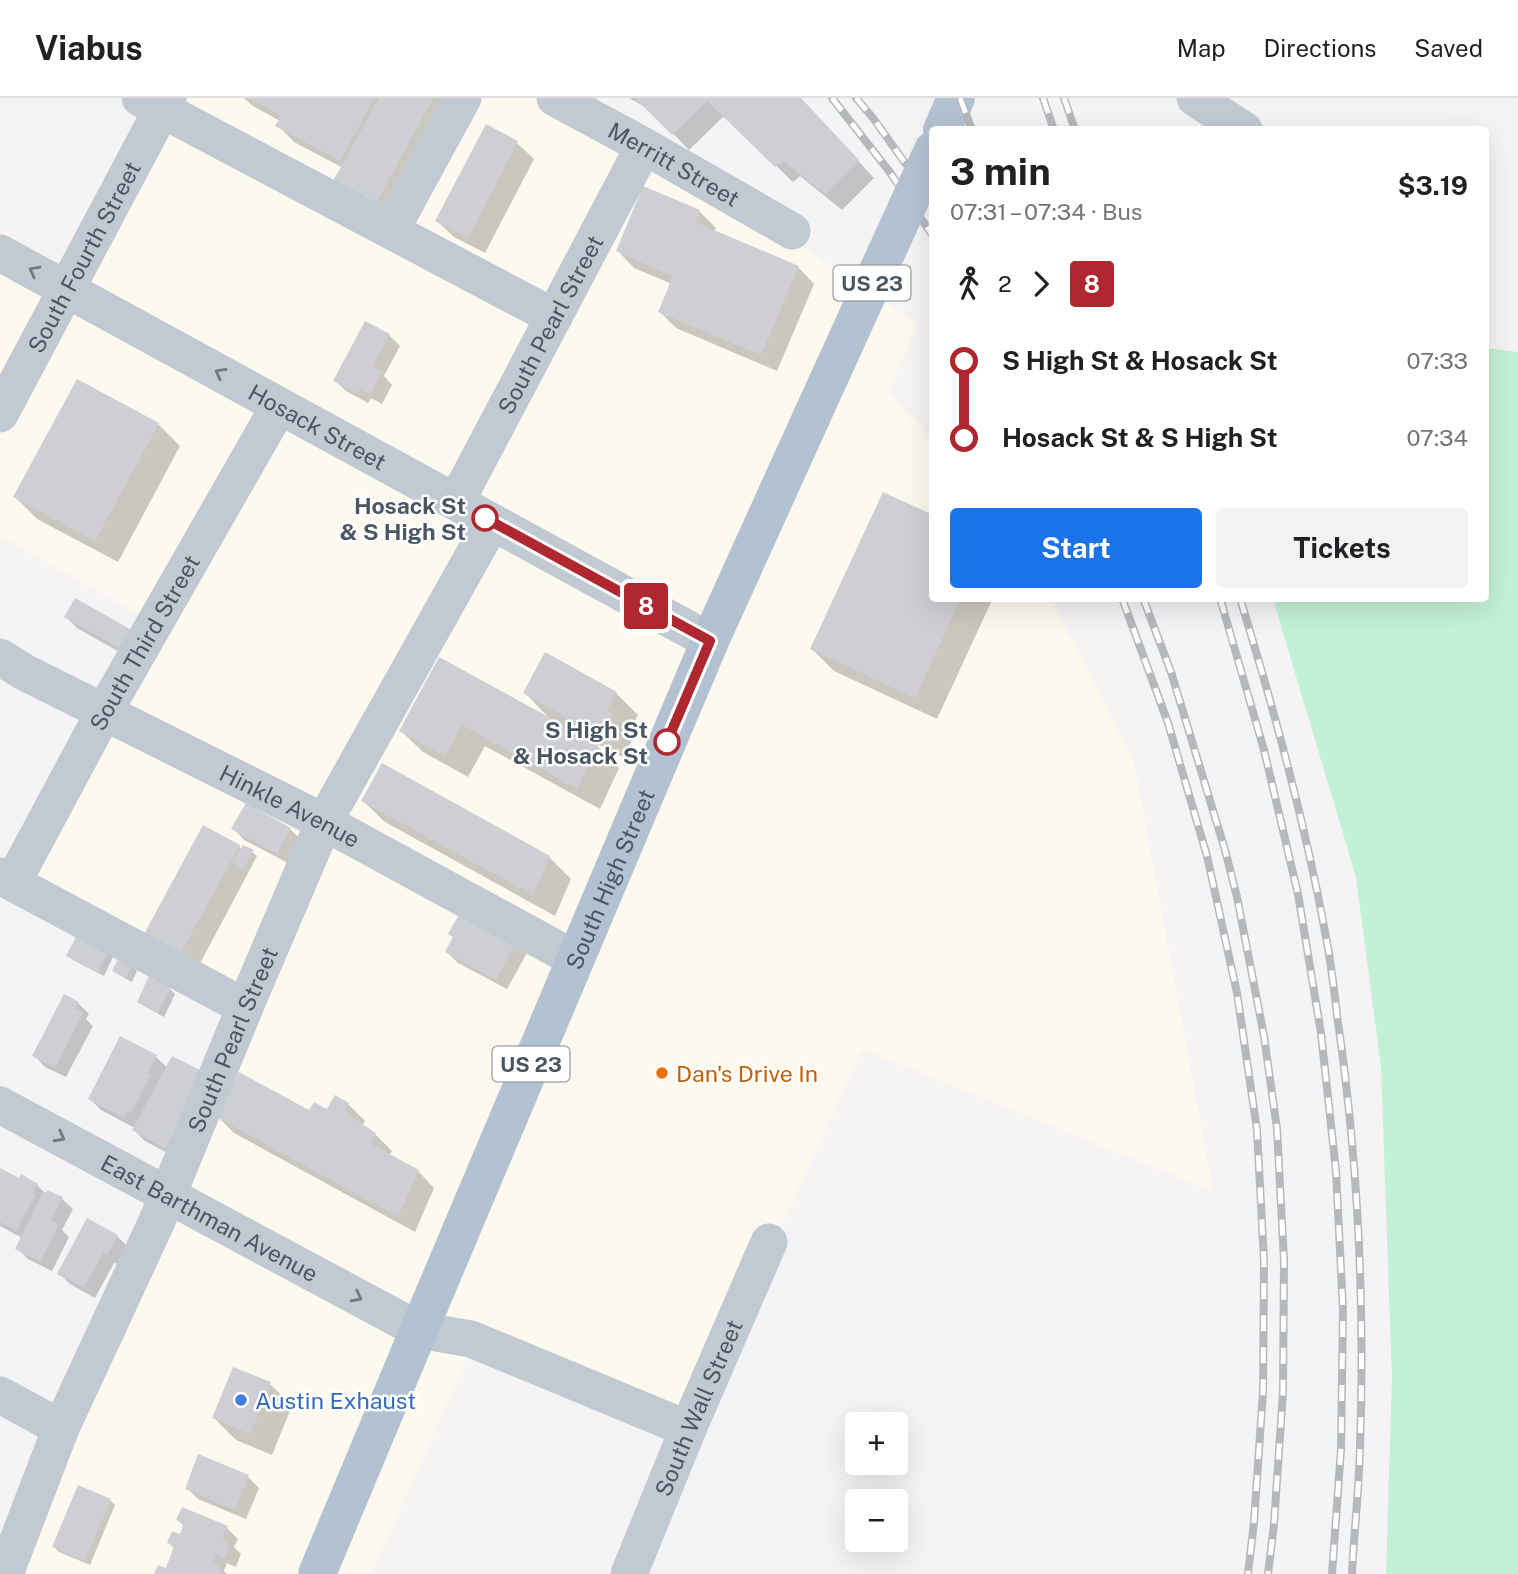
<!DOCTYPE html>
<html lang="en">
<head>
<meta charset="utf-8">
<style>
  body { margin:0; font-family:"Public Sans",sans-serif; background:#f2f2f2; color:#202124; height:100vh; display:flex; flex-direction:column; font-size:26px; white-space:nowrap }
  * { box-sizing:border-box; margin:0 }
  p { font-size:23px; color:#757577 }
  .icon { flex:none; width:38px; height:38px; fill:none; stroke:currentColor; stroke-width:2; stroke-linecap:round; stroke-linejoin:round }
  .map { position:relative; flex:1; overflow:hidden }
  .sheet { position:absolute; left:929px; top:28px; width:560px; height:476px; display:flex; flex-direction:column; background:#fff; border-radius:7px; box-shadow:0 7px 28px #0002 }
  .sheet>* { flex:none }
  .badge { padding:0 14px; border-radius:5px; font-size:24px; line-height:46px }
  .tools { position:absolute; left:845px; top:1314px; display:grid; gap:14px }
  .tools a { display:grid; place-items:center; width:63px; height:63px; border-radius:7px; background:#fff; box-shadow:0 7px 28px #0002; font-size:35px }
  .map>.badge { position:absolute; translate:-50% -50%; box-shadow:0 0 0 4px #fff }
  .legs { display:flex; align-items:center; gap:10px; height:77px; padding:0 21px; font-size:23px }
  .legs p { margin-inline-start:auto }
  .summary { display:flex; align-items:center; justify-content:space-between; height:119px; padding:0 21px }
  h1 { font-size:38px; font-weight:700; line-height:52px }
  .button { display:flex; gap:14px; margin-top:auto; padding:14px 21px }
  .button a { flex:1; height:80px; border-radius:7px; background:#1a73e8; color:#fff; font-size:28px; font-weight:700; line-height:80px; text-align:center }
  .button a+a { background:#f2f2f2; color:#202124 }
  ul { padding:0 21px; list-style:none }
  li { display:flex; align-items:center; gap:24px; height:77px; font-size:26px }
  li i { display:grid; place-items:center; width:10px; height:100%; margin:0 9px; background:currentColor }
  li i::after { content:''; width:18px; height:18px; margin:-9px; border:5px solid; border-radius:50%; background:#fff }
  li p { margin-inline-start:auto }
  li:first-child i { background:linear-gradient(#0000 50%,currentColor 0) }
  li:last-child i { background:linear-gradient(currentColor 50%,#0000 0) }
  header { display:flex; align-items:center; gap:42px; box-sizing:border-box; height:98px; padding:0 35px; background:#fff; border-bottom:2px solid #e0e0e0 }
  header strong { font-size:33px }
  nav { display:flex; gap:38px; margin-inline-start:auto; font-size:24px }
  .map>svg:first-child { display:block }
</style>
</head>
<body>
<header>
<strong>Viabus</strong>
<nav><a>Map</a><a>Directions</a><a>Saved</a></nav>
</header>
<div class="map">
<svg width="1518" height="1476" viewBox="0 0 1518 1476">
  <rect width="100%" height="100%" fill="#f5f3f3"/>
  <polygon fill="#fdf9ef" points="172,0 557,0 669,58 918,226 888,293 933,344 933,500 1051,501 1134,665 1213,1093 862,951 682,1347 469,1255 371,1476 5,1476 241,910 10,783 158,527 0,438 0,162 68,200"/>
  <polygon fill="#c3f1d5" points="1486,250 1518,254 1518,1476 1386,1476 1392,1280 1381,969 1356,779 1273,501 1486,500"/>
  <g fill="#0003">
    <polygon points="244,0 446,0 393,122 343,70 294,44 278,27 280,23 253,8"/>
    <polygon points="629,0 800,0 874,80 842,112 800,78 793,84 724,18 689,52 649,11"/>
    <polygon points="486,29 517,45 534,61 485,155 454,139 437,123"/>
    <polygon points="699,113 716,130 714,134 798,169 814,186 777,273 676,230 660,214 672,186 634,170 618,153"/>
    <polygon points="389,237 400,248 384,278 392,287 382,306 371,300 368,305 346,293 335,283"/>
    <polygon points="158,326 180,348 118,464 37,421 15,399"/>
    <polygon points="933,500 993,500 937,621 834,573 812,551"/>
    <polygon points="66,519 129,532 139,543 130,560 77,530"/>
    <polygon points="440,562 551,622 525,595 616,595 638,617 629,634 634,639 623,659 593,644 619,670 600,711 485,648 468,679 423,654 401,633"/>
    <polygon points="363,703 549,759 571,781 555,818 385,724"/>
    <polygon points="234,731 290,731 301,742 288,765 244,742"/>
    <polygon points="239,748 242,752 252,754 257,758 196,873 161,854"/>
    <polygon points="461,815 527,855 507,891 458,865 447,854 455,840"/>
    <polygon points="115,855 104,878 73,862 68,857"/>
    <polygon points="132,868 137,873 132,884 119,877 114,872"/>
    <polygon points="150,881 170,891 175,896 164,919 144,908 139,903"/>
    <polygon points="65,898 78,905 89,916 86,921 93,928 66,979 45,969 35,958"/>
    <polygon points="156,959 168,970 177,1060 145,1043 134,1032 135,1030 101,1012 90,1001"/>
    <polygon points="348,1006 365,1023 362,1028 375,1036 392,1053 389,1058 418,1073 434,1090 415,1134 234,1035 217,1018 328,1014"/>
    <polygon points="0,1072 20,1082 37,1087 47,1097 62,1101 73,1111 62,1132 69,1139 52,1173 28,1161 17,1150 22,1140 0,1128"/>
    <polygon points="117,1138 128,1149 118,1166 114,1165 95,1200 70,1186 59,1175"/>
    <polygon points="270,1286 292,1308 272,1357 236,1342 214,1320"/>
    <polygon points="199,1359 248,1379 259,1390 246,1421 198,1401 187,1390"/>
    <polygon points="110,1402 115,1407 90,1467 59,1454 54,1449"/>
    <polygon points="178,1422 227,1430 238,1441 234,1449 241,1456 236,1469 227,1465 224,1473 227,1476 156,1476 166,1472 175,1451 169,1445 181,1438 184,1428"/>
  </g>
  <g fill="#cdcfd5">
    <polygon points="249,0 374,0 340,63 275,28 281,18"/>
    <polygon points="379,0 433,0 376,106 333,83"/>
    <polygon points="635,0 801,0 859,62 825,96 783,63 775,69 707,3 672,37"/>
    <polygon points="486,26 518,43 468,140 435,123"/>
    <polygon points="643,88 700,112 695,124 799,168 761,257 658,214 673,178 616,153"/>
    <polygon points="365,223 390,236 372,269 382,274 370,296 360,291 357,296 333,283"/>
    <polygon points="77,281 159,325 95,443 13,399"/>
    <polygon points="883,394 933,417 933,500 961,500 915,600 810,551"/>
    <polygon points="75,500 130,531 119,550 64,519"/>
    <polygon points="545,554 617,594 607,613 613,616 600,638 523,595"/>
    <polygon points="439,559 598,646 577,691 462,627 445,658 399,633"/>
    <polygon points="382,665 550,758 533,797 361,703"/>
    <polygon points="246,705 291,730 277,756 231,731"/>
    <polygon points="203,727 240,747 179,858 143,838"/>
    <polygon points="243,747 254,752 243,772 232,766"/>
    <polygon points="461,813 517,843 496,882 445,854 453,839 448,836"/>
    <polygon points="79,833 111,849 98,874 66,858"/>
    <polygon points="119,859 133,867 126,880 112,873"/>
    <polygon points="149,878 171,889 158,915 137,904"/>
    <polygon points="64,896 79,904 75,911 83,915 55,970 32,958"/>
    <polygon points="120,938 157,957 148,975 151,977 131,1015 128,1013 124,1020 88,1001"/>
    <polygon points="172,958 204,974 201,984 165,1051 132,1032"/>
    <polygon points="239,974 309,1012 314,1004 327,1011 335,997 349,1005 344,1014 376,1035 371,1046 419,1072 398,1119 215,1018"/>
    <polygon points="0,1070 19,1080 21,1076 38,1086 33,1095 36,1096 16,1133 0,1124"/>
    <polygon points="47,1092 63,1099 51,1122 59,1127 40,1164 15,1151 43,1094 46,1094"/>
    <polygon points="87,1120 118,1137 107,1157 103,1155 84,1190 57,1176"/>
    <polygon points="233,1269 271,1284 250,1336 212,1320"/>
    <polygon points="198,1356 249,1377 235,1412 185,1391"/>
    <polygon points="78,1387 111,1401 85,1463 52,1449"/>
    <polygon points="182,1409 228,1428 222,1441 231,1444 225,1460 216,1456 213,1465 222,1468 219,1476 154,1476 158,1467 166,1470 174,1448 167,1445 172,1433 180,1436 184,1425 176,1422"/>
  </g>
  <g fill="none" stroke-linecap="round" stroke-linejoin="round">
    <g stroke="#c1cad2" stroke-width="37">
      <polyline points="140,0 554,219"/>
      <path id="s1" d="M555,0L644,48L792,133"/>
      <polyline points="1195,0 1244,32"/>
      <polyline points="391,132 463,0"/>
      <path id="s2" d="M0,155L710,543"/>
      <path id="s3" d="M0,316L168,0"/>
      <path id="s4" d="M456,404L644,48"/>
      <path id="s5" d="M0,559L24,574L324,724L575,861"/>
      <polyline points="0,778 245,909"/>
      <path id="s6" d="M13,784L104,614L279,308"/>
      <path id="s7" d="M0,1007L419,1232L471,1241L688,1331"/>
      <polyline points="0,1297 61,1330"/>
      <path id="s8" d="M5,1476L61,1330L157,1123L245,909L324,724L492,424"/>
      <path id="s9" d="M629,1476L688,1331L769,1144"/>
    </g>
    <g stroke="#b3c2d1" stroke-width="38">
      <polyline points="942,32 956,0"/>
      <path id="s10" d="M317,1476L419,1232L710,543L812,318"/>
    </g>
    <defs>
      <g id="rail">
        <polyline points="832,0 889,73 933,138"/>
        <polyline points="856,0 873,20 933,104"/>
        <polyline points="960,0 972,32"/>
        <polyline points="1043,0 1054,32"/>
        <polyline points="1064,0 1075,32"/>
        <polyline points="1122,500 1168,625 1207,758 1237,895 1257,1032 1264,1163 1263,1294 1254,1424 1248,1476"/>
        <polyline points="1143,500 1171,574 1225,752 1237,799 1264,938 1277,1031 1284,1163 1283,1294 1274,1426 1268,1476"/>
        <polyline points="1220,500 1264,652 1298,796 1321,935 1336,1073 1343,1212 1341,1351 1332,1476"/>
        <path d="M1240,500C1274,612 1305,724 1326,839C1331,864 1334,891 1337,917C1358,1060 1365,1205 1360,1349C1359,1392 1354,1434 1352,1476"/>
      </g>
    </defs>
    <use href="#rail" stroke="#b5b8bd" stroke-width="8"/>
    <use href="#rail" stroke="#fff" stroke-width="5" stroke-dasharray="16" stroke-linecap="butt"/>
    <polyline stroke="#b3c2d1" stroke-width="38" points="812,318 933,52"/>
  </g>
  <defs><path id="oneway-chevron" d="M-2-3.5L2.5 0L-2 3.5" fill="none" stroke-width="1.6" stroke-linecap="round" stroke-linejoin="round" transform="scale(1.75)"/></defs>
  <g stroke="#6e7983">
    <use href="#oneway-chevron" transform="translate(34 173) rotate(-152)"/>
    <use href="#oneway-chevron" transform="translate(220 275) rotate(-151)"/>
    <use href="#oneway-chevron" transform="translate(60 1039) rotate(28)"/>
    <use href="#oneway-chevron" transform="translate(357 1199) rotate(28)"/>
  </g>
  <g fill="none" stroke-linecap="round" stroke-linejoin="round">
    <defs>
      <polyline id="line-1" points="485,420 710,543 667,644"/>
    </defs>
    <use href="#line-1" stroke="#fff" stroke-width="16"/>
    <use href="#line-1" stroke="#af272f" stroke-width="10"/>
  </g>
  <g fill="#fff" stroke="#af272f" stroke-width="3.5">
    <circle cx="485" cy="420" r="12"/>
    <circle cx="667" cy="644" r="12"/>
  </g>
  <circle fill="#e8710a" stroke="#fff" stroke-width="2.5" cx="662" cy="975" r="7"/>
  <circle fill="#3f7fe0" stroke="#fff" stroke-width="2.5" cx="241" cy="1302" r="7"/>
  <g text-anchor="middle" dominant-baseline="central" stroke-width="5" stroke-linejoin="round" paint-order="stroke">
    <g fill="#fff" stroke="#808990" stroke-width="2">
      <rect x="833.5" y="167.5" width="77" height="35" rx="5"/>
      <rect x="492.5" y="948.5" width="77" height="35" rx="5"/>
    </g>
    <g font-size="21" font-weight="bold" fill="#4a5661">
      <text x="872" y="185">US 23</text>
      <text x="531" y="966">US 23</text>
    </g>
    <g font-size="23" fill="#4a5661" stroke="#fff">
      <text stroke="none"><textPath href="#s1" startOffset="136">Merritt Street</textPath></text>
      <text stroke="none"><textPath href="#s3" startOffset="178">South Fourth Street</textPath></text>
      <text stroke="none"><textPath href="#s4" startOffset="201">South Pearl Street</textPath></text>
      <text stroke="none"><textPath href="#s2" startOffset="362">Hosack Street</textPath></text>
      <text stroke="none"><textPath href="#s6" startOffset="273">South Third Street</textPath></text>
      <text stroke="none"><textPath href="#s5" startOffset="326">Hinkle Avenue</textPath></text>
      <text stroke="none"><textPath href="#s10" startOffset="754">South High Street</textPath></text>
      <text stroke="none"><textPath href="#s8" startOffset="581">South Pearl Street</textPath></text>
      <text stroke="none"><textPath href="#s7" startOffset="238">East Barthman Avenue</textPath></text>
      <text stroke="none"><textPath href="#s9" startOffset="180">South Wall Street</textPath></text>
    </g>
    <g font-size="23" font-weight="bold" fill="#4a5661" stroke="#fff" text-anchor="end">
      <text x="466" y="407">Hosack St<tspan x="466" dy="26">&amp; S High St</tspan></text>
      <text x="648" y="631">S High St<tspan x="648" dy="26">&amp; Hosack St</tspan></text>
    </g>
    <g font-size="23" fill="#c56008" stroke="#fff" text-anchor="start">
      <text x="676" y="975">Dan's Drive In</text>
    </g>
    <g font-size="23" fill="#366cbe" stroke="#fff" text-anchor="start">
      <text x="255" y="1302">Austin Exhaust</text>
    </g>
  </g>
</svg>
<div class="tools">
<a>+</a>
<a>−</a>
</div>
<b class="badge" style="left:646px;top:508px;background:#af272f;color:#fff">8</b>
<section class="sheet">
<div class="summary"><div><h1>3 min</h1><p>07:31 – 07:34 · Bus</p></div><b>$3.19</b></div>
<div class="legs"><svg class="icon" aria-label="walk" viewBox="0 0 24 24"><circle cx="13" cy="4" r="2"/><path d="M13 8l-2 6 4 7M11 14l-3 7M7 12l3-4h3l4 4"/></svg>2<svg class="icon" aria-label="forward" viewBox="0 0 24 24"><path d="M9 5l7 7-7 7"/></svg><b class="badge" style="background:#af272f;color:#fff">8</b></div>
<ul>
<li><i style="color:#af272f"></i><b>S High St &amp; Hosack St</b><p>07:33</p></li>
<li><i style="color:#af272f"></i><b>Hosack St &amp; S High St</b><p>07:34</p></li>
</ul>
<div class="button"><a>Start</a><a>Tickets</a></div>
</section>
</div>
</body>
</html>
